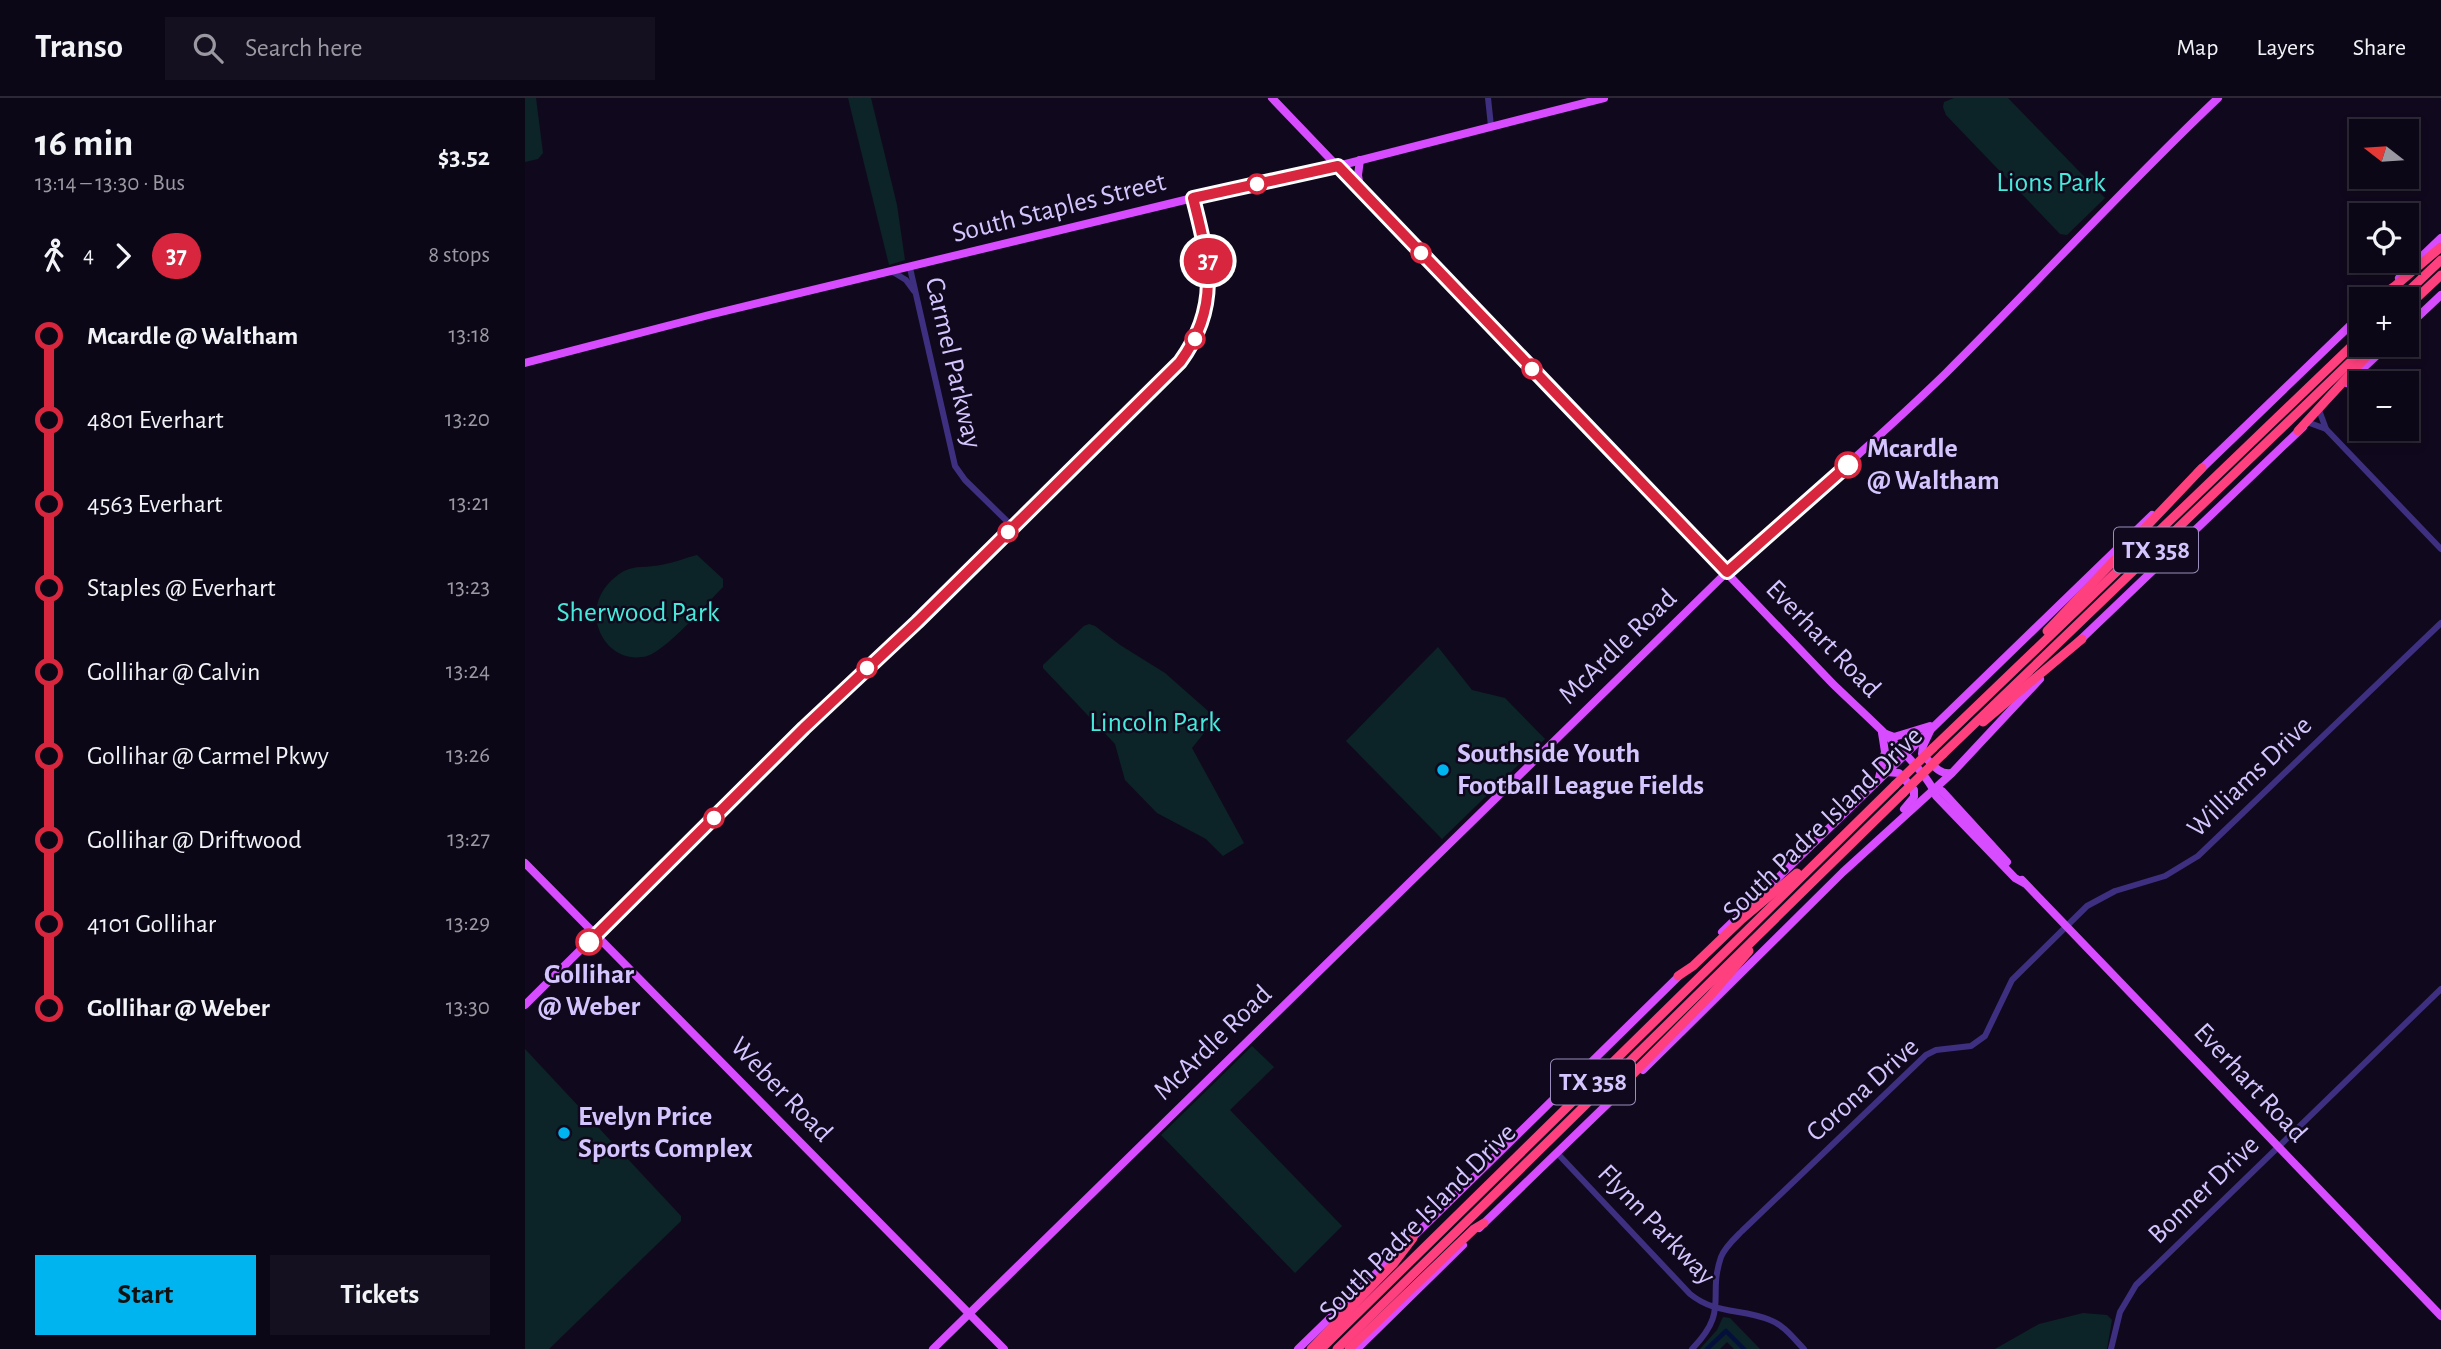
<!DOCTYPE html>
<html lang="en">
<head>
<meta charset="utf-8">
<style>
  body { margin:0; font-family:"Alegreya Sans",sans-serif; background:#15101f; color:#f1f3f6; height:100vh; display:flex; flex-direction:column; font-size:26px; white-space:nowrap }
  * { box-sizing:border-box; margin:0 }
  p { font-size:23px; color:#9a99a1 }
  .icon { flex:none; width:38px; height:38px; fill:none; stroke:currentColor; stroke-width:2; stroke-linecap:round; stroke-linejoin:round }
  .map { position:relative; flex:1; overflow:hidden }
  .side { display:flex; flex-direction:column; background:#0c0716; width:525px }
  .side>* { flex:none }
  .badge { padding:0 14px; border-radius:23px; font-size:24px; line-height:46px }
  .needle { width:46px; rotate:287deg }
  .tools { position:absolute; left:1824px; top:21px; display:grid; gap:14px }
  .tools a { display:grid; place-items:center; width:70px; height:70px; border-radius:0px; background:#0c0716; box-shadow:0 4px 10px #0003,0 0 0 2px #2c2835; font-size:35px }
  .map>.badge { position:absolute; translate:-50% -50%; box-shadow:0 0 0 4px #fff }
  .legs { display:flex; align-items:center; gap:10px; height:77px; padding:0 35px; font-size:23px }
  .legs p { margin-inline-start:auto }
  .head { display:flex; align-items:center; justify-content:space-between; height:119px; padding:0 35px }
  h1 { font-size:38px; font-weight:700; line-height:52px }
  .action { display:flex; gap:14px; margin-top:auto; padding:14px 35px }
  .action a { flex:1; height:80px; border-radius:0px; background:#00b4f0; color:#111; font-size:28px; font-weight:700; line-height:80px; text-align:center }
  .action a+a { background:#15101f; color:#f1f3f6 }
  ul { padding:0 35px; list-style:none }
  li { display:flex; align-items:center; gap:24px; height:84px; font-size:26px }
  li i { display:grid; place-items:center; width:10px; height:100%; margin:0 9px; background:currentColor }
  li i::after { content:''; width:18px; height:18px; margin:-9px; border:5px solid; border-radius:50%; background:#0c0716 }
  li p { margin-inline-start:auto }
  li:first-child i { background:linear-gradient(#0000 50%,currentColor 0) }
  li:last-child i { background:linear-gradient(currentColor 50%,#0000 0) }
  header { display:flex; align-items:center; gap:42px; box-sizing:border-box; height:98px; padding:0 35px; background:#0c0716; border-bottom:2px solid #2c2835 }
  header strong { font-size:33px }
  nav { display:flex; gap:38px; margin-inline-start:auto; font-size:24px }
  .search { width:490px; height:63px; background:#15101f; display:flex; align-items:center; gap:18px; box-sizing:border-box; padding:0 24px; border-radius:0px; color:#9a99a1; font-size:26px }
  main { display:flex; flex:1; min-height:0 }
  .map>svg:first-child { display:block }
</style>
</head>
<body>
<header>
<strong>Transo</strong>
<div class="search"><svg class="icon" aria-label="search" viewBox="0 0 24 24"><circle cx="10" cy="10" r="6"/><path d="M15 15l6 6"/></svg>Search here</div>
<nav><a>Map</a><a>Layers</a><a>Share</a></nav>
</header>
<main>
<section class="side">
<div class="head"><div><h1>16 min</h1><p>13:14 – 13:30 · Bus</p></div><b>$3.52</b></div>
<div class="legs"><svg class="icon" aria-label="walk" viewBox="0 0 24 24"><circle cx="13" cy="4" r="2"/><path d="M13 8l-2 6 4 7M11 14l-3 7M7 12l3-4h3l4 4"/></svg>4<svg class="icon" aria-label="forward" viewBox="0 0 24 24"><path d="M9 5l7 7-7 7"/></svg><b class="badge" style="background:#d7263d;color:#fff">37</b><p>8 stops</p></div>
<ul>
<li><i style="color:#d7263d"></i><b>Mcardle @ Waltham</b><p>13:18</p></li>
<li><i style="color:#d7263d"></i><span>4801 Everhart</span><p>13:20</p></li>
<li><i style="color:#d7263d"></i><span>4563 Everhart</span><p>13:21</p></li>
<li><i style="color:#d7263d"></i><span>Staples @ Everhart</span><p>13:23</p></li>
<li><i style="color:#d7263d"></i><span>Gollihar @ Calvin</span><p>13:24</p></li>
<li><i style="color:#d7263d"></i><span>Gollihar @ Carmel Pkwy</span><p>13:26</p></li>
<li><i style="color:#d7263d"></i><span>Gollihar @ Driftwood</span><p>13:27</p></li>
<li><i style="color:#d7263d"></i><span>4101 Gollihar</span><p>13:29</p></li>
<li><i style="color:#d7263d"></i><b>Gollihar @ Weber</b><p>13:30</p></li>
</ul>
<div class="action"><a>Start</a><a>Tickets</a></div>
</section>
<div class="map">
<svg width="1916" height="1251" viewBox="0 0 1916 1251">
  <rect width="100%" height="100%" fill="#10091d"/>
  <g fill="#0c2427">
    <polygon points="0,0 11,0 18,55 13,61 0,64"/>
    <polygon points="323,0 346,0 372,107 380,162 364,167"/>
    <polygon points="1429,0 1483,0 1580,100 1542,137 1535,136 1421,17 1418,9 1419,4"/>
    <path d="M172,457L198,481V489C181,506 142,552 122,558C78,570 46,504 99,473C111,467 123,470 136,467C148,465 160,460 172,457Z"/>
    <polygon points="564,526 570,528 595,547 640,575 691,620 667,650 719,745 698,758 681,741 632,715 600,682 590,646 518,570 518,567 559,528"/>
    <polygon points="913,549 947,592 980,600 1020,641 917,741 821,643"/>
    <polygon points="727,948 749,969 705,1012 817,1128 770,1175 636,1037"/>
    <polygon points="0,951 156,1118 156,1123 24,1251 0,1251"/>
    <polygon points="1558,1215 1582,1217 1587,1222 1582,1251 1470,1251 1514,1226"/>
    <polygon points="1198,1219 1205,1220 1235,1251 1209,1251 1202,1244 1195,1251 1175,1251 1192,1232"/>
  </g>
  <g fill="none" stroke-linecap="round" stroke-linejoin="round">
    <polyline stroke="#04103b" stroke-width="4.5" points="1182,1251 1201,1233 1219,1251"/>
    <g stroke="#3f2f81" stroke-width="6">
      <polyline points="963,0 966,28"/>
      <polyline points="385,170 430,368 440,382 488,429"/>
      <polyline points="368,174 381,182 389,193"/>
      <polyline points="1794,312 1801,331 1916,451"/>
      <polyline points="1782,324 1801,331"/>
      <path d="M1033,1056L1165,1196C1191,1217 1216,1210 1245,1222C1259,1227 1269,1241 1279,1251"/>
      <path d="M1167,1251C1205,1212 1182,1200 1196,1159C1200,1149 1209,1141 1217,1133L1401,957L1411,952L1446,948L1460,938L1487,882L1562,808L1590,793L1640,778L1673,758L1916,525"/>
      <polyline points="1586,1251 1595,1214 1611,1187 1916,891"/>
    </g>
    <g stroke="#d74cff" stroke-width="8">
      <path d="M747,0L1307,585C1331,609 1402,670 1411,698L1490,780L1499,785"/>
      <polyline points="835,90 833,77 835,62"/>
      <polyline points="1874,180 1916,140"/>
      <polyline points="1881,230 1916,197"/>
      <polyline points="0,265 184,217 668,100 813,68 1079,0"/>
      <polyline points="1822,285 1863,247"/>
      <polyline points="1672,375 1836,217"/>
      <polyline points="1552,545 1778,329"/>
      <path d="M1405,633L1398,648L1397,656C1406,664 1413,677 1426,675"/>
      <polyline points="1361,636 1369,639 1405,628"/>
      <polyline points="1361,674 1374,675 1389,692 1389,699 1379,711"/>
      <polyline points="1354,680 1360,654 1357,635"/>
      <polyline points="1408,690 1417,693 1482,764"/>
      <polyline points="0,765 479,1251"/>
      <polyline points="1497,782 1916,1218"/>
      <polyline points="1197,834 1627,417"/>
      <path d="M0,907L279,630L392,525L655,264C696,208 684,163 668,100"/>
      <polyline points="1118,972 1318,774 1427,675 1515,581"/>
      <polyline points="954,1130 1101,988"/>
      <polyline points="883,1144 1156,876"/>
      <path d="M408,1251L1202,474C1275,408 1350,344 1421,275C1513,184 1599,89 1693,0"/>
      <polyline points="773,1251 874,1153"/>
      <polyline points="832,1251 938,1147"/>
    </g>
    <g stroke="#ff407f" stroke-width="9">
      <polyline points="1854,199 1870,188 1916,149"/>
      <polyline points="1875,201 1916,162"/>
      <polyline points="1881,210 1916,177"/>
      <polyline points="1773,333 1852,247"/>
      <polyline points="1522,533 1677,370"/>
      <polyline points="1458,624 1557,541"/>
      <polyline points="1408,650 1836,239"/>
      <polyline points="1418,656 1843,247"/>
      <polyline points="1153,878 1168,868 1217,821 1272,775"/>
      <polyline points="1097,993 1101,983 1185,898 1224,853"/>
      <polyline points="786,1251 869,1165 888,1140"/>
      <polyline points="796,1251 1370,687"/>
      <polyline points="812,1251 1378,695"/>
      <polyline points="824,1251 949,1131 959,1125"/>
    </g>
    <g stroke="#ff407f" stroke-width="9">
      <polyline points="1370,687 1408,650"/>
      <polyline points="1378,695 1418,656"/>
    </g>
  </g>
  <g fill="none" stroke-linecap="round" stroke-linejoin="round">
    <defs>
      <path id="line-1" d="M64,844L279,630L392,524L655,264C696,208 684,163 668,100L813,68L1202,474L1323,367"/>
    </defs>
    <use href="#line-1" stroke="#fff" stroke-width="16"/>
    <use href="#line-1" stroke="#d7263d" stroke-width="10"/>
  </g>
  <g fill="#fff" stroke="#d7263d" stroke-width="3.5">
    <circle cx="732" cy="86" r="9"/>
    <circle cx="896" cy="155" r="9"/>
    <circle cx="670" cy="241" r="9"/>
    <circle cx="1007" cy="271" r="9"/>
    <circle cx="1323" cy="367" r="12"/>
    <circle cx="483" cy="434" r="9"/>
    <circle cx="342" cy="570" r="9"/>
    <circle cx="189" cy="720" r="9"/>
    <circle cx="64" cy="844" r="12"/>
  </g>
  <g fill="#00b4f0" stroke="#10091d" stroke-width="2.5">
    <circle cx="918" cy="672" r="7"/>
    <circle cx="39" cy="1035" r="7"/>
  </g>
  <g text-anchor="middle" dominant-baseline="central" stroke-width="5" stroke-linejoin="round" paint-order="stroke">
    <g fill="#10091d" stroke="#9a8dbb" stroke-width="2">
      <rect x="1589" y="429.5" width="84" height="45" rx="5"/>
      <rect x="1026" y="961.5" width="84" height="45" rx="5"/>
    </g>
    <g font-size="26" font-weight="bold" fill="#d5c5ff">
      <text x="1631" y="452">TX 358</text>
      <text x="1068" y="984">TX 358</text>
    </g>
    <g font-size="28" fill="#46eada" stroke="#10091d">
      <text x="1526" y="85">Lions Park</text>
      <text x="113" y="515">Sherwood Park</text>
      <text x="630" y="625">Lincoln Park</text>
    </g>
    <g font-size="28" fill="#d5c5ff" stroke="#10091d">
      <text transform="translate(534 110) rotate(-14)">South Staples Street</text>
      <text transform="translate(428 265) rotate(77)">Carmel Parkway</text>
      <text transform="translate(1298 541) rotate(46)">Everhart Road</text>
      <text transform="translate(1093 549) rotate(-44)">McArdle Road</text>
      <text transform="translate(1725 679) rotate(-44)">Williams Drive</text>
      <text transform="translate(1298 726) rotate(-44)">South Padre Island Drive</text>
      <text transform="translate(688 945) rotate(-44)">McArdle Road</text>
      <text transform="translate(1725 985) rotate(47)">Everhart Road</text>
      <text transform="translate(256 992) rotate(46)">Weber Road</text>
      <text transform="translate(1338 992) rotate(-42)">Corona Drive</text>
      <text transform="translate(1679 1092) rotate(-44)">Bonner Drive</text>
      <text transform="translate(893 1124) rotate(-45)">South Padre Island Drive</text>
      <text transform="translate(1131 1127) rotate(46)">Flynn Parkway</text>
    </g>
    <g font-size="28" font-weight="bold" fill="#d5c5ff" stroke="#10091d" text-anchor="start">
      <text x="1342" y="351">Mcardle<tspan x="1342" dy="32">@ Waltham</tspan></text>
      <text x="64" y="877" text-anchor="middle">Gollihar<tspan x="64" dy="32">@ Weber</tspan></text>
    </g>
    <g font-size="28" font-weight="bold" fill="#d5c5ff" stroke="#10091d" text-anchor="start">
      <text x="932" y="656">Southside Youth<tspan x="932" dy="32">Football League Fields</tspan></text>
      <text x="53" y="1019">Evelyn Price<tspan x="53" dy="32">Sports Complex</tspan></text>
    </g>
  </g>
</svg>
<div class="tools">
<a><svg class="needle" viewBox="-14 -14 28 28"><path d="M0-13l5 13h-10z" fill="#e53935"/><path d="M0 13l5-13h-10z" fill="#9a99a1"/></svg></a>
<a><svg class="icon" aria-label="locate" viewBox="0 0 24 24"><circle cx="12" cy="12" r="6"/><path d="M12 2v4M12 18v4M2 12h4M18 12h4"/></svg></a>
<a>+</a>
<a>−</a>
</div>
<b class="badge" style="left:683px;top:163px;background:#d7263d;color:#fff">37</b>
</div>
</main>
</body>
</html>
